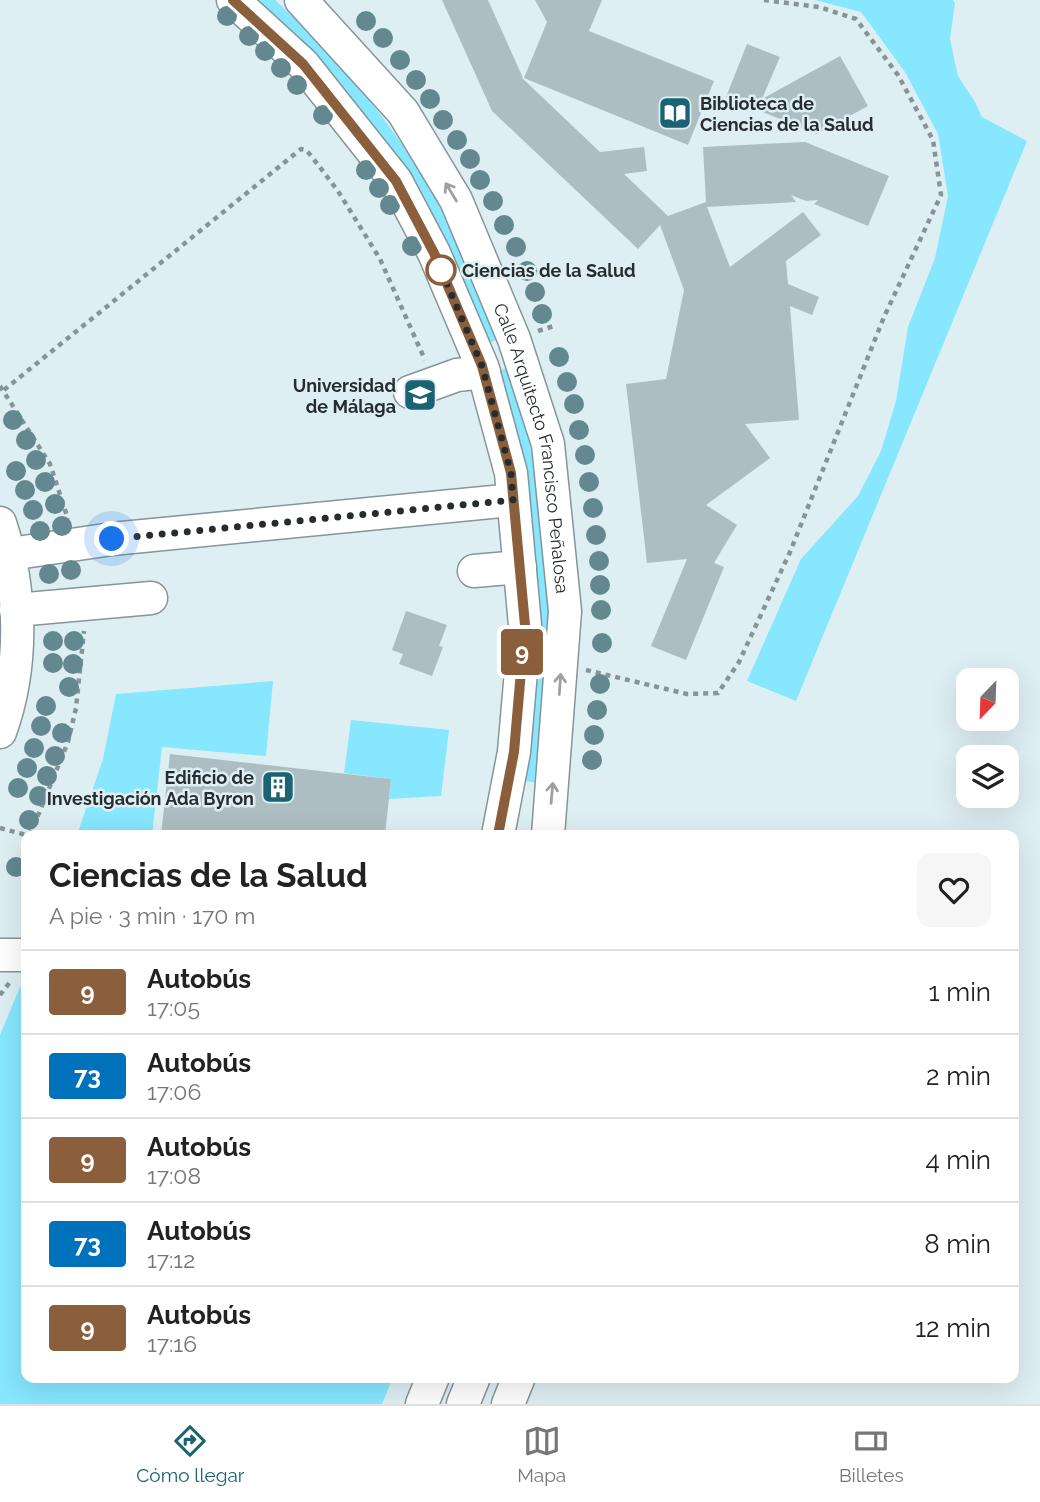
<!DOCTYPE html>
<html lang="es">
<head>
<meta charset="utf-8">
<style>
  body { margin:0; font-family:Raleway,sans-serif; background:#f6f6f6; color:#222; height:100vh; display:flex; flex-direction:column; font-size:26px; white-space:nowrap }
  * { box-sizing:border-box; margin:0 }
  p { font-size:23px; color:#767676 }
  .icon { flex:none; width:38px; height:38px; fill:none; stroke:currentColor; stroke-width:2; stroke-linecap:round; stroke-linejoin:round }
  .map { position:relative; flex:1; overflow:hidden }
  .drawer { position:absolute; left:21px; top:830px; width:998px; height:553px; display:flex; flex-direction:column; background:#fff; border-radius:14px; box-shadow:0 7px 28px #0002 }
  .drawer>* { flex:none }
  .badge { padding:0 14px; border-radius:5px; font-size:24px; line-height:46px }
  .needle { width:46px; rotate:203deg }
  .controls { position:absolute; left:956px; top:668px; display:grid; gap:14px }
  .controls a { display:grid; place-items:center; width:63px; height:63px; border-radius:14px; background:#fff; box-shadow:0 7px 28px #0002; font-size:35px }
  .you { position:absolute; width:35px; height:35px; margin:-18px; border:5px solid #fff; border-radius:50%; background:#1a73e8; box-shadow:0 0 0 10px #1a73e833 }
  .map>.badge { position:absolute; translate:-50% -50%; box-shadow:0 0 0 4px #fff }
  .round { display:grid; place-items:center; flex:none; width:74px; height:74px; border-radius:14px; background:#f6f6f6 }
  .overview { display:flex; align-items:center; justify-content:space-between; height:119px; padding:0 28px }
  h1 { font-size:33px; font-weight:700; line-height:52px }
  ul { padding:0; list-style:none }
  li { display:flex; align-items:center; gap:21px; height:84px; padding:0 28px; border-top:2px solid #e0e0e0 }
  li div { flex:1 }
  li b { display:block; font-size:26px }
  li em { font-style:normal }
  li .badge { min-width:77px; font-weight:700; text-align:center }
  .tab-bar { display:flex; justify-content:space-around; align-items:center; height:98px; border-top:2px solid #e0e0e0; background:#fff; font-size:19px; color:#767676 }
  .tab-bar a { display:grid; justify-items:center; gap:4px }
  .tab-bar .current { color:#1b6272 }
  .map>svg:first-child { display:block }
</style>
</head>
<body>
<div class="map">
<svg width="1040" height="1404" viewBox="0 0 1040 1404">
  <rect width="100%" height="100%" fill="#deeff4"/>
  <g fill="#86e7fe">
    <path d="M256,0H275C341,58 405,139 446,217C467,256 484,297 501,338L489,343L397,162L364,116L334,80Z"/>
    <polygon points="815,0 953,0 955,3 950,39 958,76 975,102 982,117 1027,141 796,701 747,681 801,559 858,496 881,451 896,401 908,327 935,258 948,196 938,134 905,72 861,12"/>
    <path d="M510,367C526,429 543,491 549,555C556,631 546,707 538,783L525,781C533,706 544,629 535,553C528,491 513,431 498,371Z"/>
    <polygon points="273,681 266,756 162,747 152,835 77,835 103,759 116,694"/>
    <polygon points="351,720 449,730 441,796 389,799 391,779 344,773"/>
    <polygon points="26,984 26,1377 393,1377 382,1404 0,1404 0,1035 20,987"/>
  </g>
  <g fill="#adbec2">
    <polygon points="442,0 488,0 523,78 521,77 600,152 644,147 647,171 624,174 668,216 706,202 703,147 805,142 889,176 868,226 814,204 818,200 806,201 791,195 796,202 707,207 730,267 803,212 821,235 786,261 788,284 819,297 812,315 790,306 799,420 745,424 770,458 706,505 737,525 714,563 724,567 686,660 651,646 687,559 647,563 626,384 666,379 684,290 660,225 638,249 492,111"/>
    <polygon points="535,0 602,0 589,31 714,81 688,145 524,78 547,22"/>
    <polygon points="747,44 780,57 762,99 840,56 868,106 817,134 726,97"/>
    <polygon points="406,611 447,625 439,646 443,647 432,676 399,664 403,654 392,650"/>
    <polygon points="170,754 391,779 385,835 161,835"/>
  </g>
  <g fill="none" stroke-linecap="round" stroke-linejoin="round">
    <defs>
      <g id="minor">
        <polyline points="233,0 303,64 396,181 434,253 482,366 511,473 525,625 514,752 498,835"/>
        <path id="s1" d="M301,0L403,112L456,200L514,339L548,444L565,611L548,835"/>
        <polyline points="410,392 457,375 484,372"/>
        <path d="M0,523C22,589 24,666 0,732"/>
        <polyline points="10,554 112,539 513,500"/>
        <polyline points="474,571 520,567"/>
        <polyline points="16,610 151,598"/>
        <polyline points="0,955 26,955"/>
        <polyline points="422,1404 433,1377"/>
        <polyline points="463,1404 474,1377"/>
        <polyline points="508,1404 519,1377"/>
      </g>
    </defs>
    <use href="#minor" stroke="#859599" stroke-width="35"/>
    <g stroke="#879397" stroke-width="4.5" stroke-dasharray="5 5" stroke-linecap="butt">
      <polyline points="538,331 557,325"/>
      <polyline points="0,386 50,464 68,519"/>
      <polyline points="4,390 301,149 306,150 312,157 338,191 380,259 425,360"/>
      <polyline points="586,670 687,694 718,693 739,662 790,552 884,317 941,195 933,140 898,75 856,19 819,7 764,0"/>
      <polyline points="0,828 26,835"/>
      <polyline points="30,835 68,742 76,708 84,631"/>
      <polyline points="0,995 10,982"/>
    </g>
    <use href="#minor" stroke="#fff" stroke-width="32"/>
  </g>
  <g fill="#648890">
    <circle cx="227" cy="16" r="10"/>
    <circle cx="366" cy="21" r="10"/>
    <circle cx="249" cy="36" r="10"/>
    <circle cx="383" cy="38" r="10"/>
    <circle cx="265" cy="51" r="10"/>
    <circle cx="400" cy="60" r="10"/>
    <circle cx="281" cy="68" r="10"/>
    <circle cx="416" cy="80" r="10"/>
    <circle cx="297" cy="85" r="10"/>
    <circle cx="430" cy="99" r="10"/>
    <circle cx="323" cy="115" r="10"/>
    <circle cx="443" cy="120" r="10"/>
    <circle cx="457" cy="140" r="10"/>
    <circle cx="470" cy="159" r="10"/>
    <circle cx="366" cy="170" r="10"/>
    <circle cx="480" cy="180" r="10"/>
    <circle cx="379" cy="188" r="10"/>
    <circle cx="493" cy="201" r="10"/>
    <circle cx="390" cy="205" r="10"/>
    <circle cx="504" cy="225" r="10"/>
    <circle cx="412" cy="246" r="10"/>
    <circle cx="516" cy="247" r="10"/>
    <circle cx="527" cy="271" r="10"/>
    <circle cx="535" cy="292" r="10"/>
    <circle cx="542" cy="314" r="10"/>
    <circle cx="559" cy="357" r="10"/>
    <circle cx="567" cy="382" r="10"/>
    <circle cx="574" cy="404" r="10"/>
    <circle cx="13" cy="420" r="10"/>
    <circle cx="579" cy="430" r="10"/>
    <circle cx="26" cy="440" r="10"/>
    <circle cx="585" cy="455" r="10"/>
    <circle cx="36" cy="460" r="10"/>
    <circle cx="16" cy="471" r="10"/>
    <circle cx="45" cy="482" r="10"/>
    <circle cx="589" cy="482" r="10"/>
    <circle cx="25" cy="490" r="10"/>
    <circle cx="55" cy="504" r="10"/>
    <circle cx="593" cy="508" r="10"/>
    <circle cx="33" cy="510" r="10"/>
    <circle cx="62" cy="526" r="10"/>
    <circle cx="40" cy="531" r="10"/>
    <circle cx="596" cy="535" r="10"/>
    <circle cx="599" cy="561" r="10"/>
    <circle cx="71" cy="570" r="10"/>
    <circle cx="49" cy="574" r="10"/>
    <circle cx="600" cy="585" r="10"/>
    <circle cx="601" cy="610" r="10"/>
    <circle cx="53" cy="641" r="10"/>
    <circle cx="74" cy="641" r="10"/>
    <circle cx="602" cy="643" r="10"/>
    <circle cx="53" cy="663" r="10"/>
    <circle cx="73" cy="664" r="10"/>
    <circle cx="600" cy="684" r="10"/>
    <circle cx="69" cy="687" r="10"/>
    <circle cx="46" cy="706" r="10"/>
    <circle cx="597" cy="710" r="10"/>
    <circle cx="41" cy="726" r="10"/>
    <circle cx="62" cy="733" r="10"/>
    <circle cx="594" cy="735" r="10"/>
    <circle cx="34" cy="748" r="10"/>
    <circle cx="55" cy="756" r="10"/>
    <circle cx="592" cy="760" r="10"/>
    <circle cx="27" cy="768" r="10"/>
    <circle cx="47" cy="776" r="10"/>
    <circle cx="18" cy="788" r="10"/>
    <circle cx="39" cy="796" r="10"/>
    <circle cx="29" cy="820" r="10"/>
    <circle cx="16" cy="867" r="10"/>
  </g>
  <defs><path id="oneway-shaft" d="M-6 0H5M1.5-3L5.5 0L1.5 3" fill="none" stroke-width="1.6" stroke-linecap="round" stroke-linejoin="round" transform="scale(1.75)"/></defs>
  <g stroke="#9ea0a1">
    <use href="#oneway-shaft" transform="translate(451 192) rotate(-121)"/>
    <use href="#oneway-shaft" transform="translate(560 684) rotate(-86)"/>
    <use href="#oneway-shaft" transform="translate(552 793) rotate(-85)"/>
  </g>
  <g fill="none" stroke-linecap="round" stroke-linejoin="round">
    <defs>
      <polyline id="line" points="233,0 303,64 396,181 434,253 482,366 511,473 525,625 514,752 498,835"/>
    </defs>
    <use href="#line" stroke="#fff" stroke-width="16"/>
    <use href="#line" stroke="#8b5e3c" stroke-width="10"/>
    <polyline stroke="#272d2f" stroke-width="7" stroke-dasharray="0 12.6" points="112,539 513,500 511,473 482,366 441,270"/>
  </g>
  <defs>
    <symbol id="library-square" viewBox="-11 -11 22 22"><rect x="-9" y="-9" width="18" height="18" rx="4" fill="#1b6272" stroke="#deeff4"/><path d="M-6-4Q-3-5.5-.7-3.5V5Q-3 3-6 4ZM6-4Q3-5.5 .7-3.5V5Q3 3 6 4Z" fill="#fff"/></symbol>
    <symbol id="university-square" viewBox="-11 -11 22 22"><rect x="-9" y="-9" width="18" height="18" rx="4" fill="#1b6272" stroke="#deeff4"/><path d="M0-5L7-2L0 1L-7-2ZM-4 1L0 2.5L4 1V4Q0 6-4 4Z" fill="#fff"/></symbol>
    <symbol id="building-square" viewBox="-11 -11 22 22"><rect x="-9" y="-9" width="18" height="18" rx="4" fill="#1b6272" stroke="#deeff4"/><path d="M-4-6H4V6H1V3H-1V6H-4ZM-2.5-4.3h1.7v1.8h-1.7ZM.8-4.3h1.7v1.8H.8ZM-2.5-1h1.7V.8h-1.7ZM.8-1h1.7V.8H.8Z" fill="#fff"/></symbol>
  </defs>
  <g fill-rule="evenodd">
    <use href="#library-square" x="656" y="94" width="38" height="38"/>
    <use href="#university-square" x="401" y="376" width="38" height="38"/>
    <use href="#building-square" x="259" y="768" width="38" height="38"/>
  </g>
  <circle fill="#fff" stroke="#8b5e3c" stroke-width="3.5" cx="441" cy="270" r="14"/>
  <g text-anchor="middle" dominant-baseline="central" stroke-width="5" stroke-linejoin="round" paint-order="stroke">
    <g font-size="18" font-weight="bold" fill="#272d2f" stroke="#deeff4" text-anchor="end">
      <text x="700" y="103" text-anchor="start">Biblioteca de<tspan x="700" dy="21">Ciencias de la Salud</tspan></text>
      <text x="396" y="385">Universidad<tspan x="396" dy="21">de Málaga</tspan></text>
      <text x="254" y="777">Edificio de<tspan x="254" dy="21">Investigación Ada Byron</tspan></text>
    </g>
    <g font-size="18" font-weight="bold" fill="#272d2f" stroke="#deeff4" text-anchor="start">
      <text x="462" y="270">Ciencias de la Salud</text>
    </g>
    <g font-size="18" fill="#272d2f" stroke="#deeff4">
      <text stroke="none"><textPath href="#s1" startOffset="516">Calle Arquitecto Francisco Peñalosa</textPath></text>
    </g>
  </g>
</svg>
<div class="controls">
<a><svg class="needle" viewBox="-14 -14 28 28"><path d="M0-13l5 13h-10z" fill="#e53935"/><path d="M0 13l5-13h-10z" fill="#767676"/></svg></a>
<a><svg class="icon" aria-label="layers" viewBox="0 0 24 24"><path d="M12 4l9 5-9 5-9-5zM3 14l9 5 9-5"/></svg></a>
</div>
<div class="you" style="left:112px;top:539px"></div>
<b class="badge" style="left:522px;top:652px;background:#8b5e3c;color:#fff">9</b>
<section class="drawer">
<div class="overview"><div><h1>Ciencias de la Salud</h1><p>A pie · 3 min · 170 m</p></div><a class="round"><svg class="icon" aria-label="heart" viewBox="0 0 24 24"><path d="M12 20l-8-8c-3-5 5-10 8-4 3-6 11-1 8 4z"/></svg></a></div>
<ul>
<li><span class="badge" style="background:#8b5e3c;color:#fff">9</span><div><b>Autobús</b><p>17:05</p></div><em>1 min</em></li>
<li><span class="badge" style="background:#0072bc;color:#fff">73</span><div><b>Autobús</b><p>17:06</p></div><em>2 min</em></li>
<li><span class="badge" style="background:#8b5e3c;color:#fff">9</span><div><b>Autobús</b><p>17:08</p></div><em>4 min</em></li>
<li><span class="badge" style="background:#0072bc;color:#fff">73</span><div><b>Autobús</b><p>17:12</p></div><em>8 min</em></li>
<li><span class="badge" style="background:#8b5e3c;color:#fff">9</span><div><b>Autobús</b><p>17:16</p></div><em>12 min</em></li>
</ul>
</section>
</div>
<nav class="tab-bar">
<a class="current"><svg class="icon" aria-label="directions" viewBox="0 0 24 24"><path d="M12 3l9 9-9 9-9-9zM9 14v-3h6M13 9l2 2-2 2"/></svg>Cómo llegar</a>
<a><svg class="icon" aria-label="map" viewBox="0 0 24 24"><path d="M3 6l6-2 6 2 6-2v14l-6 2-6-2-6 2zM9 4v14M15 6v14"/></svg>Mapa</a>
<a><svg class="icon" aria-label="tickets" viewBox="0 0 24 24"><path d="M3 7h18v10H3zM15 7v10"/></svg>Billetes</a>
</nav>
</body>
</html>
